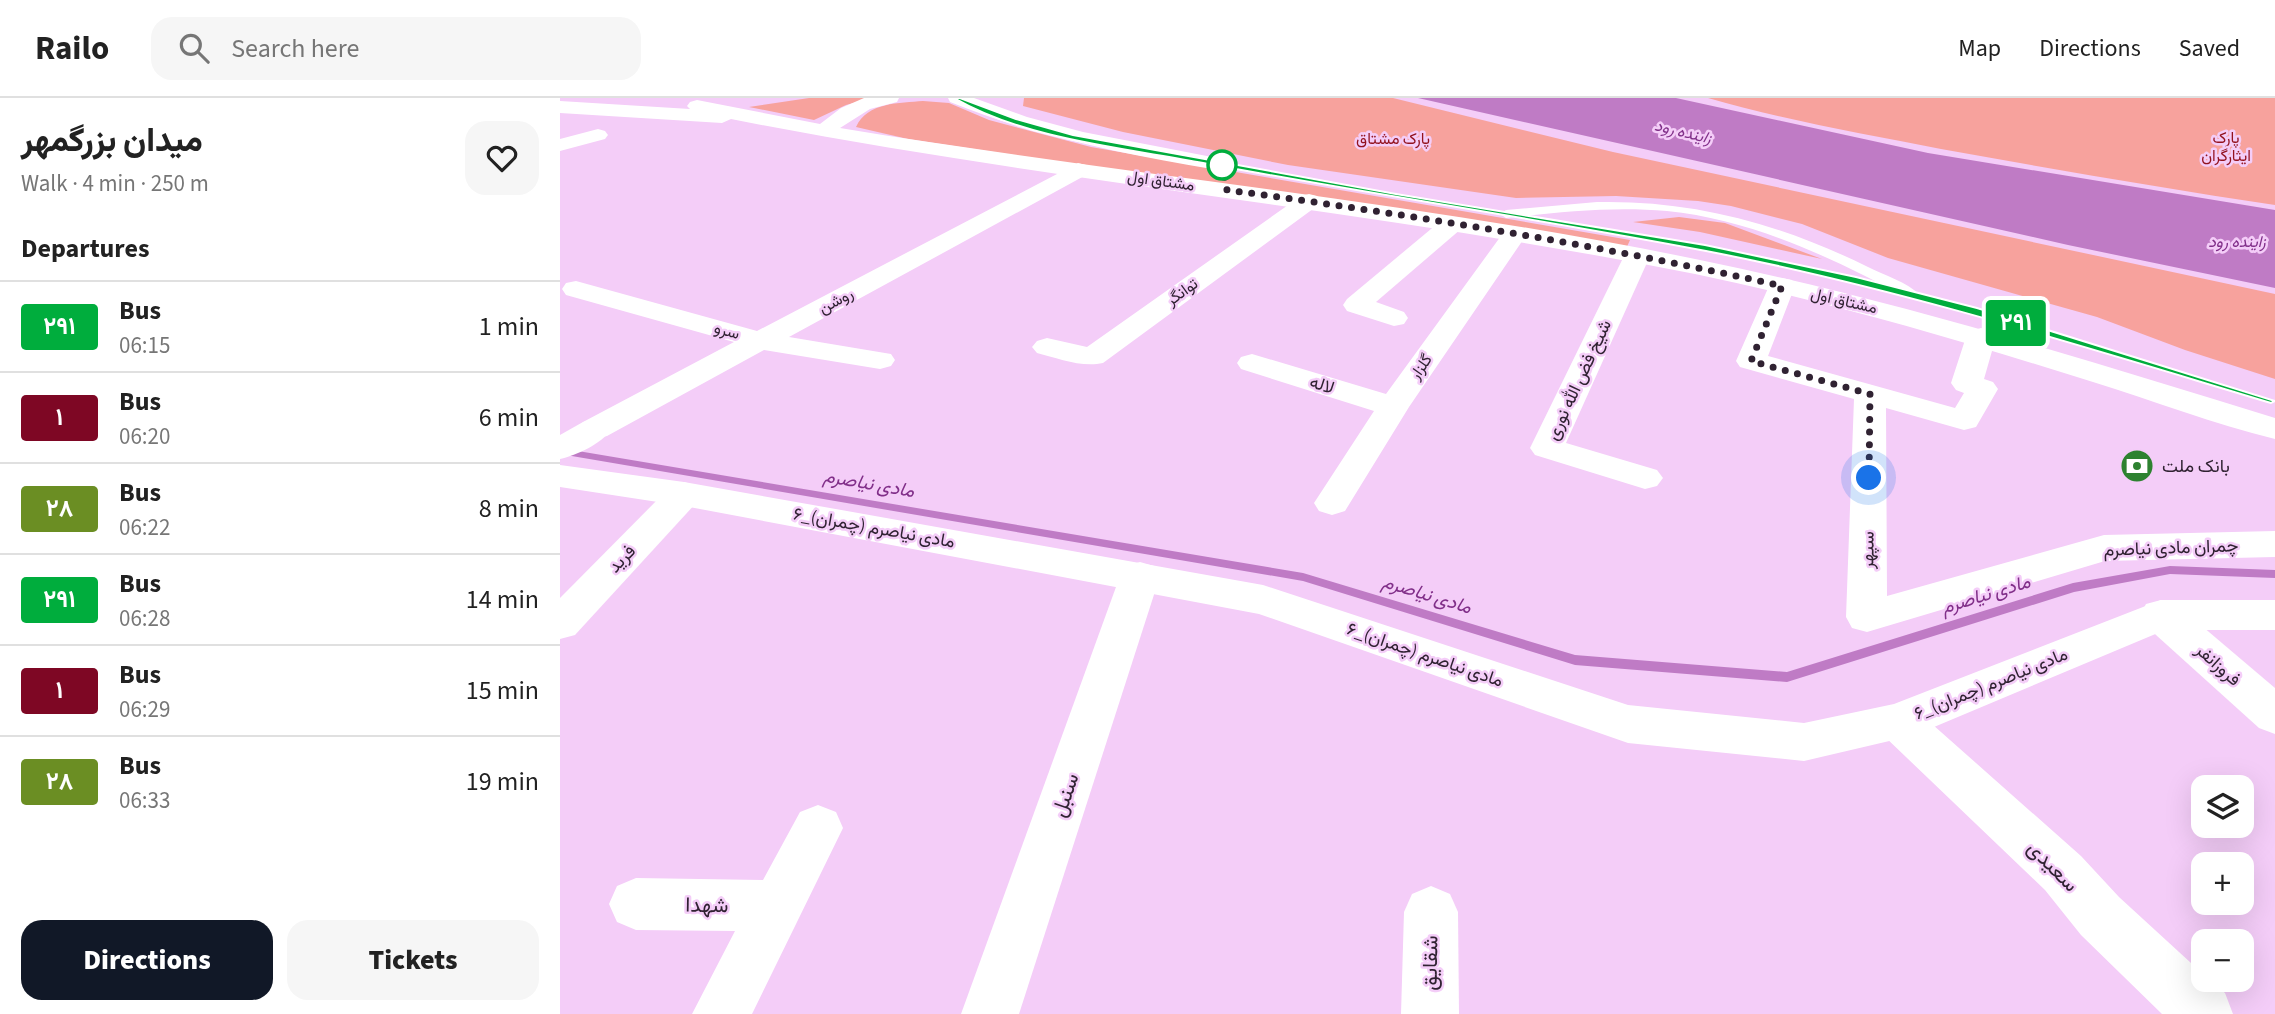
<!DOCTYPE html>
<html lang="en">
<head>
<meta charset="utf-8">
<style>
  body { margin:0; font-family:"Source Sans 3",Vazirmatn,sans-serif; background:#f6f6f6; color:#222; height:100vh; display:flex; flex-direction:column; font-size:26px; white-space:nowrap }
  * { box-sizing:border-box; margin:0 }
  p { font-size:23px; color:#767676 }
  .icon { flex:none; width:38px; height:38px; fill:none; stroke:currentColor; stroke-width:2; stroke-linecap:round; stroke-linejoin:round }
  .map { position:relative; flex:1; overflow:hidden }
  .sheet { display:flex; flex-direction:column; background:#fff; width:560px }
  .sheet>* { flex:none }
  .badge { padding:0 14px; border-radius:5px; font-size:24px; line-height:46px }
  .buttons { position:absolute; left:1631px; top:677px; display:grid; gap:14px }
  .buttons a { display:grid; place-items:center; width:63px; height:63px; border-radius:14px; background:#fff; box-shadow:0 7px 28px #0002; font-size:35px }
  .you { position:absolute; width:35px; height:35px; margin:-18px; border:5px solid #fff; border-radius:50%; background:#1a73e8; box-shadow:0 0 0 10px #1a73e833 }
  .map>.badge { position:absolute; translate:-50% -50%; box-shadow:0 0 0 4px #fff }
  h2 { padding:0 21px; font-size:26px; line-height:63px }
  .round { display:grid; place-items:center; flex:none; width:74px; height:74px; border-radius:21px; background:#f6f6f6 }
  .overview { display:flex; align-items:center; justify-content:space-between; height:119px; padding:0 21px }
  h1 { font-size:33px; font-weight:800; line-height:52px }
  .action { display:flex; gap:14px; margin-top:auto; padding:14px 21px }
  .action a { flex:1; height:80px; border-radius:21px; background:#111827; color:#fff; font-size:28px; font-weight:800; line-height:80px; text-align:center }
  .action a+a { background:#f6f6f6; color:#222 }
  ul { padding:0; list-style:none }
  li { display:flex; align-items:center; gap:21px; height:91px; padding:0 21px; border-top:2px solid #e0e0e0 }
  li div { flex:1 }
  li b { display:block; font-size:26px }
  li em { font-style:normal }
  li .badge { min-width:77px; font-weight:700; text-align:center }
  header { display:flex; align-items:center; gap:42px; box-sizing:border-box; height:98px; padding:0 35px; background:#fff; border-bottom:2px solid #e0e0e0 }
  header strong { font-size:33px }
  nav { display:flex; gap:38px; margin-inline-start:auto; font-size:24px }
  .search { width:490px; height:63px; background:#f6f6f6; display:flex; align-items:center; gap:18px; box-sizing:border-box; padding:0 24px; border-radius:21px; color:#767676; font-size:26px }
  main { display:flex; flex:1; min-height:0 }
  .map>svg:first-child { display:block }
</style>
</head>
<body>
<header>
<strong>Railo</strong>
<div class="search"><svg class="icon" aria-label="search" viewBox="0 0 24 24"><circle cx="10" cy="10" r="6"/><path d="M15 15l6 6"/></svg>Search here</div>
<nav><a>Map</a><a>Directions</a><a>Saved</a></nav>
</header>
<main>
<section class="sheet">
<div class="overview"><div><h1>میدان بزرگمهر</h1><p>Walk · 4 min · 250 m</p></div><a class="round"><svg class="icon" aria-label="heart" viewBox="0 0 24 24"><path d="M12 20l-8-8c-3-5 5-10 8-4 3-6 11-1 8 4z"/></svg></a></div>
<h2>Departures</h2>
<ul>
<li><span class="badge" style="background:#00ad3d;color:#fff">۲۹۱</span><div><b>Bus</b><p>06:15</p></div><em>1 min</em></li>
<li><span class="badge" style="background:#7e0724;color:#fff">۱</span><div><b>Bus</b><p>06:20</p></div><em>6 min</em></li>
<li><span class="badge" style="background:#6b8e23;color:#fff">۲۸</span><div><b>Bus</b><p>06:22</p></div><em>8 min</em></li>
<li><span class="badge" style="background:#00ad3d;color:#fff">۲۹۱</span><div><b>Bus</b><p>06:28</p></div><em>14 min</em></li>
<li><span class="badge" style="background:#7e0724;color:#fff">۱</span><div><b>Bus</b><p>06:29</p></div><em>15 min</em></li>
<li><span class="badge" style="background:#6b8e23;color:#fff">۲۸</span><div><b>Bus</b><p>06:33</p></div><em>19 min</em></li>
</ul>
<div class="action"><a>Directions</a><a>Tickets</a></div>
</section>
<div class="map">
<svg width="1715" height="916" viewBox="0 0 1715 916">
  <rect width="100%" height="100%" fill="#f4cdf8"/>
  <g fill="#f7a29d">
    <polygon points="249,0 312,0 286,7 254,22 189,9"/>
    <polygon points="464,0 833,0 1053,54 1715,196 1715,281 1625,252 1537,219 1328,160 1242,126 1171,108 1138,103 1056,98 956,100 728,67 563,34 463,8"/>
    <path d="M1148,0H1715V107C1603,90 1492,71 1381,51C1303,36 1224,22 1148,0Z"/>
    <path d="M363,3L389,5L429,22L531,49L1070,142L1066,151L348,41L296,29C307,4 340,5 363,3Z"/>
    <polygon points="1119,119 1165,125 1262,161 1140,134 1073,124"/>
  </g>
  <polygon fill="#bf7bc5" points="858,0 1116,0 1368,55 1715,112 1715,190 1508,147"/>
  <g fill="none" stroke-linecap="round" stroke-linejoin="round">
    <polygon fill="#bf7bc5" fill-rule="evenodd" points="0,350 743,475 1015,557 1227,574 1513,485 1610,468 1715,472 1715,480 1610,476 1514,494 1227,584 1015,567 743,483 0,356"/>
    <path fill="#fff" fill-rule="evenodd" d="M1037,104C1134,102 1221,126 1308,169C1324,177 1347,184 1360,197L1353,201L1348,200C1272,160 1194,122 1107,113C1053,108 999,114 946,120L940,116L946,112Z"/>
    <g fill="#fff" fill-rule="evenodd">
      <polygon points="38,31 45,33 48,37 45,41 0,53 0,41"/>
      <polygon points="518,65 526,67 529,72 526,77 229,239 331,256 335,262 331,268 320,271 204,252 47,338 35,341 23,338 18,331 23,324 174,244 6,197 2,191 6,185 16,183 197,233"/>
      <path d="M749,96L757,98L761,103L757,108L543,265C522,270 497,260 477,255L472,249L477,243L487,240L527,249L741,98Z"/>
      <polygon points="892,119 901,121 904,126 901,131 816,204 844,214 848,220 844,226 834,228 787,213 783,207 787,201 883,121"/>
      <polygon points="955,129 964,131 967,136 849,309 785,413 772,417 759,413 754,405 814,313 681,271 677,265 681,259 692,256 826,296 946,131"/>
      <polygon points="1077,150 1086,153 1090,158 1006,345 1097,372 1103,380 1097,388 1085,391 975,357 970,350 1064,158 1068,153"/>
      <polygon points="1222,180 1232,182 1235,188 1208,258 1395,310 1404,295 1396,292 1391,285 1406,239 1411,233 1421,230 1431,233 1436,239 1424,281 1433,284 1438,291 1416,329 1404,332 1326,310 1327,498 1544,437 1715,433 1715,459 1545,463 1307,534 1292,530 1286,519 1294,301 1180,269 1176,263 1209,188 1212,182"/>
      <polygon points="124,384 137,388 142,396 137,404 15,537 0,541 0,500 111,388"/>
      <polygon points="580,464 594,468 600,478 459,916 401,916 560,478 566,468"/>
      <polygon points="1601,502 1616,506 1715,590 1715,636 1699,630 1586,528 1580,517 1586,506"/>
      <polygon points="1339,605 1355,611 1521,758 1559,799 1643,876 1643,882 1650,882 1665,895 1673,916 1602,916 1521,837 1485,792 1323,637 1316,624 1323,611"/>
      <polygon points="258,707 276,714 283,730 192,916 132,916 175,833 76,832 57,824 49,806 57,788 76,780 203,782 240,714"/>
      <polygon points="871,788 890,796 898,814 899,916 841,916 844,814 852,796"/>
    </g>
    <g fill="#fff" fill-rule="evenodd">
      <path d="M35,321L47,324L52,331C41,346 17,357 0,361V337L23,324Z"/>
      <polygon points="0,367 124,384 703,487 1068,607 1244,625 1334,606 1601,502 1715,502 1715,532 1605,532 1355,637 1244,663 1068,645 699,516 124,408 0,389"/>
    </g>
    <g fill="#fff" fill-rule="evenodd">
      <path d="M304,0H339L337,4L310,11L280,30C566,77 856,103 1140,162C1335,202 1525,261 1715,320V341C1654,326 1594,303 1533,284C1402,243 1270,204 1135,176C815,112 490,84 171,21L162,25L0,15V3L130,11L127,8L130,4L137,2L260,26L281,10Z"/>
      <path d="M388,0H414L467,19L523,34L652,59L660,60L663,65L660,70L652,71C563,56 475,38 390,4Z"/>
    </g>
  </g>
  <path fill="#00ad3d" stroke="#fff" stroke-width="2" d="M394,0H400L456,21L513,37L836,96L1145,147L1296,179L1417,210L1715,303L1711,305C1524,249 1338,190 1146,153C979,121 810,96 643,65C563,50 464,41 394,0Z"/>
  <g fill="none" stroke-linecap="round" stroke-linejoin="round">
    <path stroke="#302232" stroke-width="7" stroke-dasharray="0 12.6" d="M662,67L667,92C853,117 1039,147 1222,188L1191,263L1310,296L1309,380"/>
  </g>
  <defs>
    <symbol id="bank-disc" viewBox="-11 -11 22 22"><circle r="9.5" fill="#2d8230" stroke="#f4cdf8"/><path d="M-6-4H6V4H-6ZM0-2.3a2.3 2.3 0 1 0 0 4.6a2.3 2.3 0 1 0 0-4.6Z" fill="#fff"/></symbol>
  </defs>
  <g fill-rule="evenodd">
    <use href="#bank-disc" x="1558" y="349" width="38" height="38"/>
  </g>
  <circle fill="#fff" stroke="#00ad3d" stroke-width="3.5" cx="662" cy="67" r="14"/>
  <g text-anchor="middle" dominant-baseline="central" stroke-width="5" stroke-linejoin="round" paint-order="stroke">
    <g font-size="16" font-style="italic" fill="#812f89" stroke="#f4cdf8">
      <text transform="translate(1123 34) rotate(14)">زاینده رود</text>
      <text x="1677" y="144">زاینده رود</text>
    </g>
    <g font-size="16" fill="#92121e" stroke="#f4cdf8">
      <text x="1666" y="40">پارک<tspan x="1666" dy="18">ایثارگران</tspan></text>
      <text x="833" y="41">پارک مشتاق</text>
    </g>
    <g font-size="16" fill="#302232" stroke="#f4cdf8">
      <text transform="translate(601 83) rotate(8)">مشتاق اول</text>
      <text transform="translate(622 194) rotate(-36)">توانگر</text>
      <text transform="translate(276 203) rotate(-28)">روشن</text>
      <text transform="translate(1284 203) rotate(13)">مشتاق اول</text>
      <text transform="translate(167 233) rotate(16)">سرو</text>
      <text transform="translate(861 269) rotate(-55)">گلزار</text>
    </g>
    <g font-size="18" fill="#302232" stroke="#f4cdf8">
      <text transform="translate(1019 282) rotate(-65)">شیخ فض الله نوری</text>
      <text transform="translate(762 287) rotate(18)">لاله</text>
      <text transform="translate(314 430) rotate(10)">۶_مادی نیاصرم (چمران)</text>
      <text transform="translate(1611 450) rotate(-2)">چمران مادی نیاصرم</text>
      <text transform="translate(1308 452) rotate(-89)">سپهر</text>
      <text transform="translate(62 461) rotate(-46)">فرید</text>
      <text transform="translate(865 557) rotate(19)">۶_مادی نیاصرم (چمران)</text>
      <text transform="translate(1658 567) rotate(42)">فروزانفر</text>
      <text transform="translate(1431 586) rotate(-22)">۶_مادی نیاصرم (چمران)</text>
    </g>
    <g font-size="18" fill="#302232" stroke="#f4cdf8" text-anchor="start">
      <text x="1602" y="368">بانک ملت</text>
    </g>
    <g font-size="19" font-style="italic" fill="#812f89" stroke="#f4cdf8">
      <text transform="translate(309 386) rotate(10)">مادی نیاصرم</text>
      <text transform="translate(867 497) rotate(17)">مادی نیاصرم</text>
      <text transform="translate(1426 497) rotate(-17)">مادی نیاصرم</text>
    </g>
    <g font-size="21" fill="#302232" stroke="#f4cdf8">
      <text transform="translate(505 697) rotate(-71)">سنبل</text>
      <text transform="translate(1493 768) rotate(45)">سعیدی</text>
      <text transform="translate(147 807) rotate(1)">شهدا</text>
      <text transform="translate(870 865) rotate(-89)">شقایق</text>
    </g>
  </g>
</svg>
<div class="buttons">
<a><svg class="icon" aria-label="layers" viewBox="0 0 24 24"><path d="M12 4l9 5-9 5-9-5zM3 14l9 5 9-5"/></svg></a>
<a>+</a>
<a>−</a>
</div>
<div class="you" style="left:1309px;top:380px"></div>
<b class="badge" style="left:1456px;top:225px;background:#00ad3d;color:#fff">۲۹۱</b>
</div>
</main>
</body>
</html>
